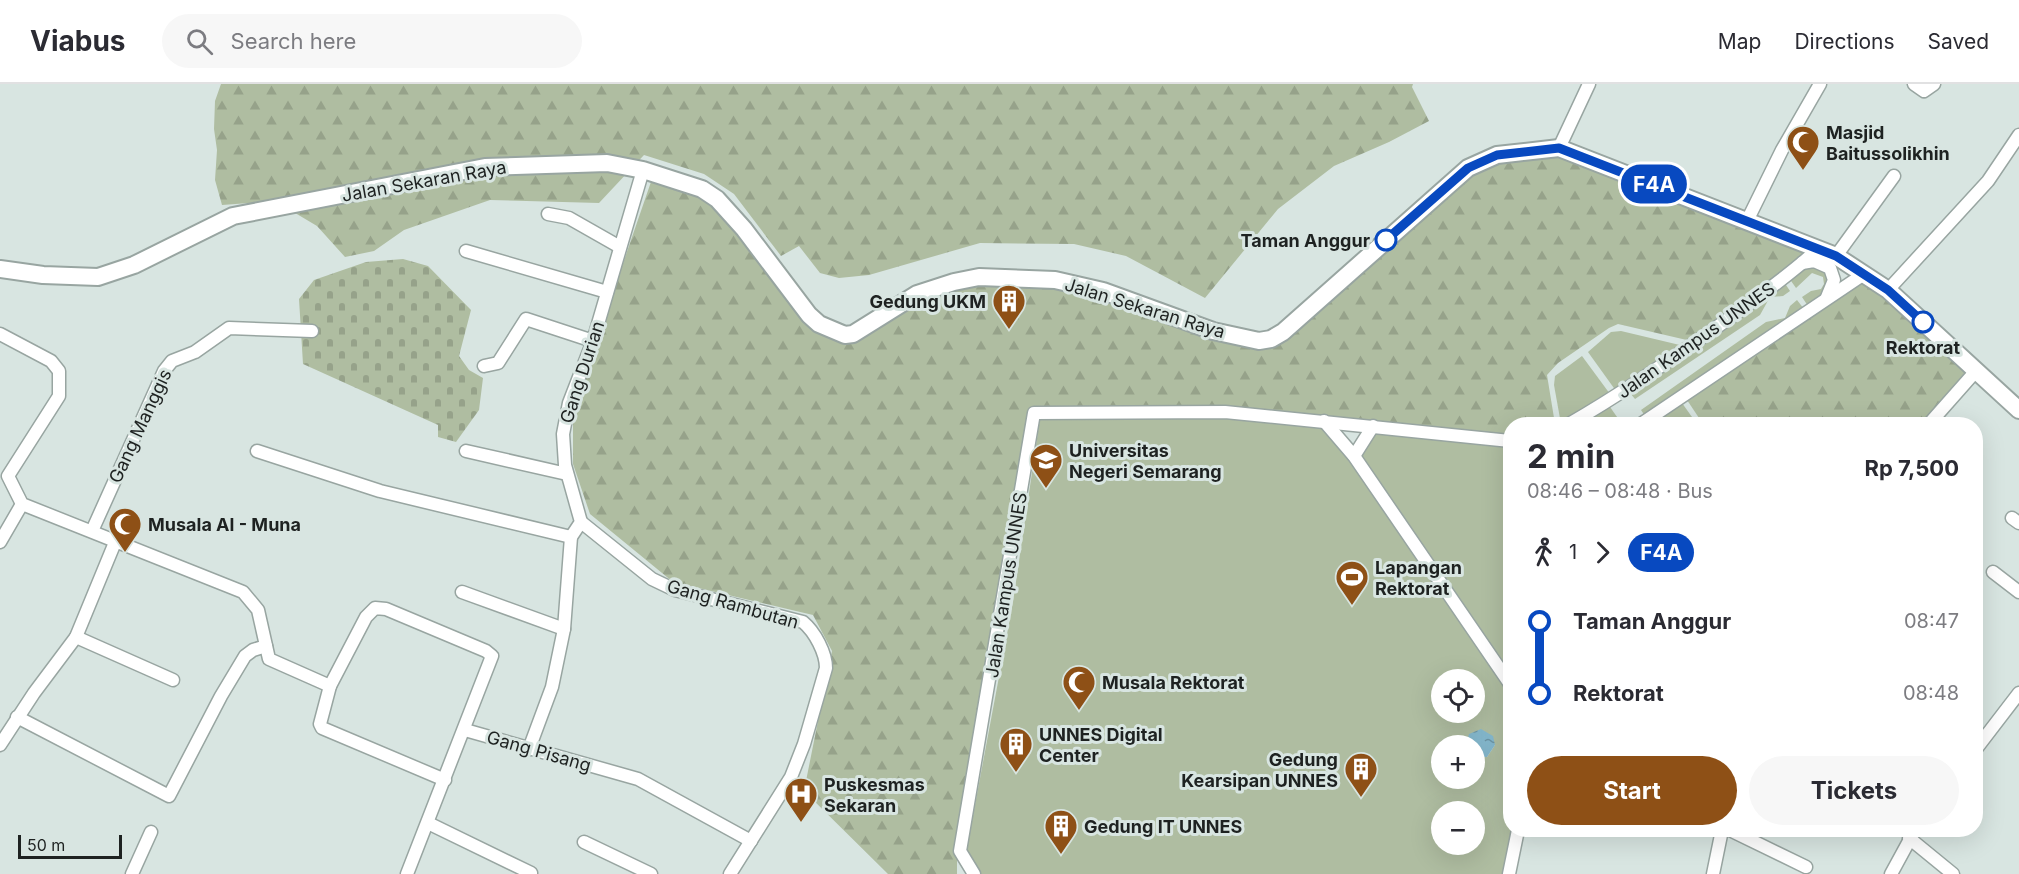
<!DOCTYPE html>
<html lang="en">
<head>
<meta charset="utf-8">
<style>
  body { margin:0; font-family:Inter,sans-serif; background:#f7f7f7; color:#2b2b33; height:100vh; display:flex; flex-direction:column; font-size:22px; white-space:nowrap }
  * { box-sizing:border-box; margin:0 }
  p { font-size:20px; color:#7c7c81 }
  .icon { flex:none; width:33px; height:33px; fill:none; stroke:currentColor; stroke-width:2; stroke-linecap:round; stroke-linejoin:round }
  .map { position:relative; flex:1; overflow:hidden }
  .drawer { position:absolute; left:1503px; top:333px; width:480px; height:420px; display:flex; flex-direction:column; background:#fff; border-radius:24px; box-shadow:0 6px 24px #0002 }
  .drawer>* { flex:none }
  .badge { padding:0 12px; border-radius:20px; font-size:21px; line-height:39px }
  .controls { position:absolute; left:1431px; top:585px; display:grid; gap:12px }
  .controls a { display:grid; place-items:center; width:54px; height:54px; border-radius:50%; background:#fff; box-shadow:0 6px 24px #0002; font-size:30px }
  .scale { position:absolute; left:18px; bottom:15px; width:104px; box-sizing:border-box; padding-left:6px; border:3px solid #1e2221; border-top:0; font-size:16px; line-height:21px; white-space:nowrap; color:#1e2221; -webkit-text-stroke:4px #d8e5e1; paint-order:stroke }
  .map>.badge { position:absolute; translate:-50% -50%; box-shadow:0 0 0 3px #fff }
  .legs { display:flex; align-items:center; gap:9px; height:66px; padding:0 24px; font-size:20px }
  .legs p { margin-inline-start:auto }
  .headline { display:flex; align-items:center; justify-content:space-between; height:102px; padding:0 24px }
  h1 { font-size:33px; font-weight:700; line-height:45px }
  .cta { display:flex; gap:12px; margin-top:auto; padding:12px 24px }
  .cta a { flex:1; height:69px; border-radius:36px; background:#8e5016; color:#fff; font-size:24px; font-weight:700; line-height:69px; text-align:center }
  .cta a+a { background:#f7f7f7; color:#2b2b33 }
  ul { padding:0 24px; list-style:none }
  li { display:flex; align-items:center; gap:21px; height:72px; font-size:22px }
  li i { display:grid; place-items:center; width:9px; height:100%; margin:0 8px; background:currentColor }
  li i::after { content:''; width:15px; height:15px; margin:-8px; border:4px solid; border-radius:50%; background:#fff }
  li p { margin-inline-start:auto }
  li:first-child i { background:linear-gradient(#0000 50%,currentColor 0) }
  li:last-child i { background:linear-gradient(currentColor 50%,#0000 0) }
  header { display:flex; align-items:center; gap:36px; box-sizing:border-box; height:84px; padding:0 30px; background:#fff; border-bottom:2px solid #e1e1e2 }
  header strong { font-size:28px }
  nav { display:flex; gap:33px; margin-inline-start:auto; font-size:21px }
  .search { width:420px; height:54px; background:#f7f7f7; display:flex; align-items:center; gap:15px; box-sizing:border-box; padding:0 21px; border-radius:33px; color:#7c7c81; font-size:22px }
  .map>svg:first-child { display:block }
</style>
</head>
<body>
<header>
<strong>Viabus</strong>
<div class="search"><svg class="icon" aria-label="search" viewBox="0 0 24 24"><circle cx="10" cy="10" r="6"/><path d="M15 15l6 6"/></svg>Search here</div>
<nav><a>Map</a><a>Directions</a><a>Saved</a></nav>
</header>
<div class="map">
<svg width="2019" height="790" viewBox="0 0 2019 790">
  <defs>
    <pattern id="forest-firs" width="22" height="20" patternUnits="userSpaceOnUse" patternTransform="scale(1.5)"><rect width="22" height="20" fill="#afbda1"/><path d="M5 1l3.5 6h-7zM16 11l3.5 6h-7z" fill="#96a28a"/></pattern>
    <pattern id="cemetery-stones" width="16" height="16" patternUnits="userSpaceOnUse" patternTransform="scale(1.5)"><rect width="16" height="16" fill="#afbda1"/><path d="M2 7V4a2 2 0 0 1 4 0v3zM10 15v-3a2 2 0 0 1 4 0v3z" fill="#96a28a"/></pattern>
    <pattern id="water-ripples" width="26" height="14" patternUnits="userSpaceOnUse" patternTransform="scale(1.5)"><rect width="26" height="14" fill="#85b8cd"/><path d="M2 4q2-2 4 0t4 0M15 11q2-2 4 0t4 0" fill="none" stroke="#6c95a6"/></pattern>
  </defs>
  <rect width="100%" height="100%" fill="#d8e5e1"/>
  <g fill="#afbda1" fill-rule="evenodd">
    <polygon points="1816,183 1829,191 1826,207 1808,222 1802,213 1811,207 1821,205 1824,200 1823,193 1812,189 1796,204 1789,194 1803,185"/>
    <polygon points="1784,198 1790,207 1783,212 1770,213 1760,231 1635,315 1630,309"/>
    <polygon points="1797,216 1804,225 1645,332 1641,326 1766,238 1785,234 1790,222"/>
    <polygon points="1621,247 1684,262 1616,307 1588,268 1611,248"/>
    <polygon points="1582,272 1610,310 1561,340 1554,301 1555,292"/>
    <polygon points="1682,319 1697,340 1650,340"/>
    <polygon points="1610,323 1622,340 1578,340"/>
    <path d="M1225,332L1322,340L1352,372L1510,605V746H1514L1505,790H980L966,769L1013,518L1040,334ZM1442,596H1474V628H1442ZM1466,661H1495L1487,673H1475L1474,694H1442V662ZM1442,728H1474V760H1442Z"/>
    <polygon points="1375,345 1510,360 1510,578 1501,580 1358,372"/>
  </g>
  <g fill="url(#forest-firs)">
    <polygon points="221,0 1413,0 1412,3 1429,37 1389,58 1334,82 1278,125 1205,214 1126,172 1074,160 980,159 869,191 839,194 820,189 799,162 781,172 734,110 704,90 644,71 599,119 490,116 404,146 374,167 345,173 317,142 275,117 222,121 215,96 217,66 214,45 215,17"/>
    <polygon points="1558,69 1806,168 1691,257 1618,240 1609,244 1558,279 1547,291 1555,340 1510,340 1510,352 1222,324 1031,326 957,768 957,790 888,790 804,707 832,567 813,531 673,498 590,430 573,380 573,325 653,92 714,116 841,255 912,219 941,208 979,199 1053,201 1262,261 1472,90 1495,80"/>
    <polygon points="1859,199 1870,200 1966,287 1926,340 1703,340 1687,316"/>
  </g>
  <polygon fill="url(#cemetery-stones)" points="403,175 428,182 471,226 459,272 469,286 483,294 479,326 456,358 438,353 438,341 303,280 299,215 314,196 366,178"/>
  <polygon fill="url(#water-ripples)" points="1481,645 1493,652 1495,661 1487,673 1475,673 1474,662 1466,661 1469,650"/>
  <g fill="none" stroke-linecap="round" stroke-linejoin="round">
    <defs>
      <g id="minor">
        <polyline points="1914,0 1924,7 1934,0"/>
        <polyline points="1559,64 1589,0"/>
        <polyline points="548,130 569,134 620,163"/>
        <polyline points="1747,137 1782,66 1820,0"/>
        <polyline points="466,167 607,208"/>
        <polyline points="1836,172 1894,92"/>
        <polyline points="1802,179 1814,177 1830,184 1834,196 1827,213"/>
        <polyline points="1888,206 1988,97 2019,51"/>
        <polyline points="0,250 51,277 59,287 59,312 8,392 22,420 243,508 258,526 269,575 330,602 320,640 322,644 445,696"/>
        <polyline points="484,282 498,279 526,235 593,257"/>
        <polyline points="1324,337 1354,372 1510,600"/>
        <path d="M1569,340C1625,308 1678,271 1731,233C1761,211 1791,190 1818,165"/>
        <polyline points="1641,340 1864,190"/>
        <polyline points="1929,340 1975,288"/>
        <polyline points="257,367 380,407 571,453"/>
        <polyline points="466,367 567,390"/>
        <polyline points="1354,372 1373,342"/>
        <polyline points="2012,434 2019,439"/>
        <path d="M581,438L652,495L675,506L803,538C815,548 826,569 826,584L804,660L791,693L730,790"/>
        <polyline points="92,447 164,287 172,277 195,268 229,244 312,247"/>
        <polyline points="0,458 22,420"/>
        <polyline points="1993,488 2019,508"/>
        <polyline points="462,508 564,545"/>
        <polyline points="76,553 173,596"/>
        <polyline points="330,602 366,533 375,524 386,525 486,567 492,572 407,790"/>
        <polyline points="17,633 169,712 221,612 245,572 253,566 266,562"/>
        <polyline points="465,646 638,695 751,757"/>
        <polyline points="0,661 34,609 76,553 116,456"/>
        <polyline points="529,665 552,603 564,545 571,453 581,438 565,381 563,350 569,319 593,257 643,86"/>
        <polyline points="1976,665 2019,609"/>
        <polyline points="428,739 531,789"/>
        <polyline points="1730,746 1806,783"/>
        <polyline points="1909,754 1953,790"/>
        <polyline points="584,758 651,790"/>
        <polyline points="132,790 151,748"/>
        <polyline points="974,790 960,767 1034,329 1225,328 1510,357"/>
        <polyline points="1509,790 1518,746"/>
        <polyline points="1713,790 1722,746"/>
        <polyline points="1891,790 1915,746"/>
      </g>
      <polyline id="secondary" points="0,185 43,191 98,193 134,181 233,132 485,83 607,79 643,86 702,105 717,115 744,145 809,231 819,240 845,251 853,250 917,210 954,198 979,193 1055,196 1103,207 1213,247 1259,257 1271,255 1283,248 1468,84 1497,71 1559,64 1818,165 1836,172 1888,206 2019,326"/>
    </defs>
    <use href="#minor" stroke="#98a5a1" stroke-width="15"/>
    <use href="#secondary" stroke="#98a5a1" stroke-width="20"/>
    <use href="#minor" stroke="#fff" stroke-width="12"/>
    <use href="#secondary" stroke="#fff" stroke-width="16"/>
  </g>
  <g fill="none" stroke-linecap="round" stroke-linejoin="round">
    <defs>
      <polyline id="line-1" points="1386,156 1468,84 1497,71 1559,64 1836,172 1888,206 1923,238"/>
    </defs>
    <use href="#line-1" stroke="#fff" stroke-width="14"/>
    <use href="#line-1" stroke="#0849c0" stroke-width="9"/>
  </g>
  <defs>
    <symbol id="mosque-pin" viewBox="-11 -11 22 30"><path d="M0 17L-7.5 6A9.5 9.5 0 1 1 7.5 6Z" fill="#8e5016" stroke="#d8e5e1"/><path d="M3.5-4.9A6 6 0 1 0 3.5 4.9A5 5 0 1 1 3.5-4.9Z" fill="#fff"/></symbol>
    <symbol id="building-pin" viewBox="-11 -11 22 30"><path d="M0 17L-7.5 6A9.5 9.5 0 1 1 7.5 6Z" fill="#8e5016" stroke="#d8e5e1"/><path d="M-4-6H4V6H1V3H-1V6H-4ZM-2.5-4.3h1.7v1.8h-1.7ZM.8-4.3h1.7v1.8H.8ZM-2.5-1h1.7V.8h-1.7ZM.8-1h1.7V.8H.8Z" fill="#fff"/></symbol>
    <symbol id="university-pin" viewBox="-11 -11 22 30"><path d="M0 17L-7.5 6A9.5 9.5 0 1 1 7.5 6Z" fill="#8e5016" stroke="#d8e5e1"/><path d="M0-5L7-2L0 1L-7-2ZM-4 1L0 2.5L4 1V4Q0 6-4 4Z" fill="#fff"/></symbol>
    <symbol id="stadium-pin" viewBox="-11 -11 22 30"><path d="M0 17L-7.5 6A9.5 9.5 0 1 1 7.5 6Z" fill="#8e5016" stroke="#d8e5e1"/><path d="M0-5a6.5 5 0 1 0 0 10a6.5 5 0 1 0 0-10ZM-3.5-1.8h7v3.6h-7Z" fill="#fff"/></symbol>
    <symbol id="hospital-pin" viewBox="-11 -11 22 30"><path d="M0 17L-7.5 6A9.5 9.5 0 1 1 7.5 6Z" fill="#8e5016" stroke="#d8e5e1"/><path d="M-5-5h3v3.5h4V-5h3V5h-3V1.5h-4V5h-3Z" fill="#fff"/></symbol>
  </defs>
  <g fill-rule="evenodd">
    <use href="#mosque-pin" x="1784" y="39" width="38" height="52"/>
    <use href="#building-pin" x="990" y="198" width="38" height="52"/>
    <use href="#university-pin" x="1027" y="357" width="38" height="52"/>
    <use href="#mosque-pin" x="106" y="421" width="38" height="52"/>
    <use href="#stadium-pin" x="1333" y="474" width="38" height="52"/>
    <use href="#mosque-pin" x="1060" y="579" width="38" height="52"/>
    <use href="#building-pin" x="997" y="641" width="38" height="52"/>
    <use href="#building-pin" x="1342" y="666" width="38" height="52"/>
    <use href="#hospital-pin" x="782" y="691" width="38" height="52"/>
    <use href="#building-pin" x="1042" y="723" width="38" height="52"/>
  </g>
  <g fill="#fff" stroke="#0849c0" stroke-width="3">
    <circle cx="1386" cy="156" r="10"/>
    <circle cx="1923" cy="238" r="10"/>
  </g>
  <g text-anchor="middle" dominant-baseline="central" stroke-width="6" stroke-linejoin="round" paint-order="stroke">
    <g font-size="18" font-weight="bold" fill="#1e2221" stroke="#d8e5e1" text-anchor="start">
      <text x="1826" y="48">Masjid<tspan x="1826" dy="21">Baitussolikhin</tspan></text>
      <text x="986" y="217" text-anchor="end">Gedung UKM</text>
      <text x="1069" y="366">Universitas<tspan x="1069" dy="21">Negeri Semarang</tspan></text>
      <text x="148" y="440">Musala Al - Muna</text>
      <text x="1375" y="483">Lapangan<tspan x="1375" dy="21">Rektorat</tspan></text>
      <text x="1102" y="598">Musala Rektorat</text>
      <text x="1039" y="650">UNNES Digital<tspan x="1039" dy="21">Center</tspan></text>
      <text x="1338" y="675" text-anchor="end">Gedung<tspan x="1338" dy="21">Kearsipan UNNES</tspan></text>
      <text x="824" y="700">Puskesmas<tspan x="824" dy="21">Sekaran</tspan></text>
      <text x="1084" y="742">Gedung IT UNNES</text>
    </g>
    <g font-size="18" fill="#1e2221" stroke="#d8e5e1">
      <text transform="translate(424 97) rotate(-10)">Jalan Sekaran Raya</text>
      <text transform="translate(1145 224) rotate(17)">Jalan Sekaran Raya</text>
      <text transform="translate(1696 256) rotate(-35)">Jalan Kampus UNNES</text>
      <text transform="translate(582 288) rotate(-72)">Gang Durian</text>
      <text transform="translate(140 342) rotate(-65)">Gang Manggis</text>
      <text transform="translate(1006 501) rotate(-81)">Jalan Kampus UNNES</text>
      <text transform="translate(733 520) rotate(16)">Gang Rambutan</text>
      <text transform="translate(539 667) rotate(16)">Gang Pisang</text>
    </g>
    <g font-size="18" font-weight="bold" fill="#1e2221" stroke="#d8e5e1" text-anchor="end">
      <text x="1370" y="156">Taman Anggur</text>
      <text x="1923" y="263" text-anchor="middle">Rektorat</text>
    </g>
  </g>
</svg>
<div class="controls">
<a><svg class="icon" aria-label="locate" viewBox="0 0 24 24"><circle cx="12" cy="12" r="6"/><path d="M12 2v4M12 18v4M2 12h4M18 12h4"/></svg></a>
<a>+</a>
<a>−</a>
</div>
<div class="scale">50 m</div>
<b class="badge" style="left:1654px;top:100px;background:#0849c0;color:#fff">F4A</b>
<section class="drawer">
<div class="headline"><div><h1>2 min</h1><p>08:46 – 08:48 · Bus</p></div><b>Rp 7,500</b></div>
<div class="legs"><svg class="icon" aria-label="walk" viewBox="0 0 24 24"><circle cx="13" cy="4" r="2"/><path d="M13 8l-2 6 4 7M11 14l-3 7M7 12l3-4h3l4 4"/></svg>1<svg class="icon" aria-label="forward" viewBox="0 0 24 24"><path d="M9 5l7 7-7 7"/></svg><b class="badge" style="background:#0849c0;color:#fff">F4A</b></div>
<ul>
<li><i style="color:#0849c0"></i><b>Taman Anggur</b><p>08:47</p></li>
<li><i style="color:#0849c0"></i><b>Rektorat</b><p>08:48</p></li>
</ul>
<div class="cta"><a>Start</a><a>Tickets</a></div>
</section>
</div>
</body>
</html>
